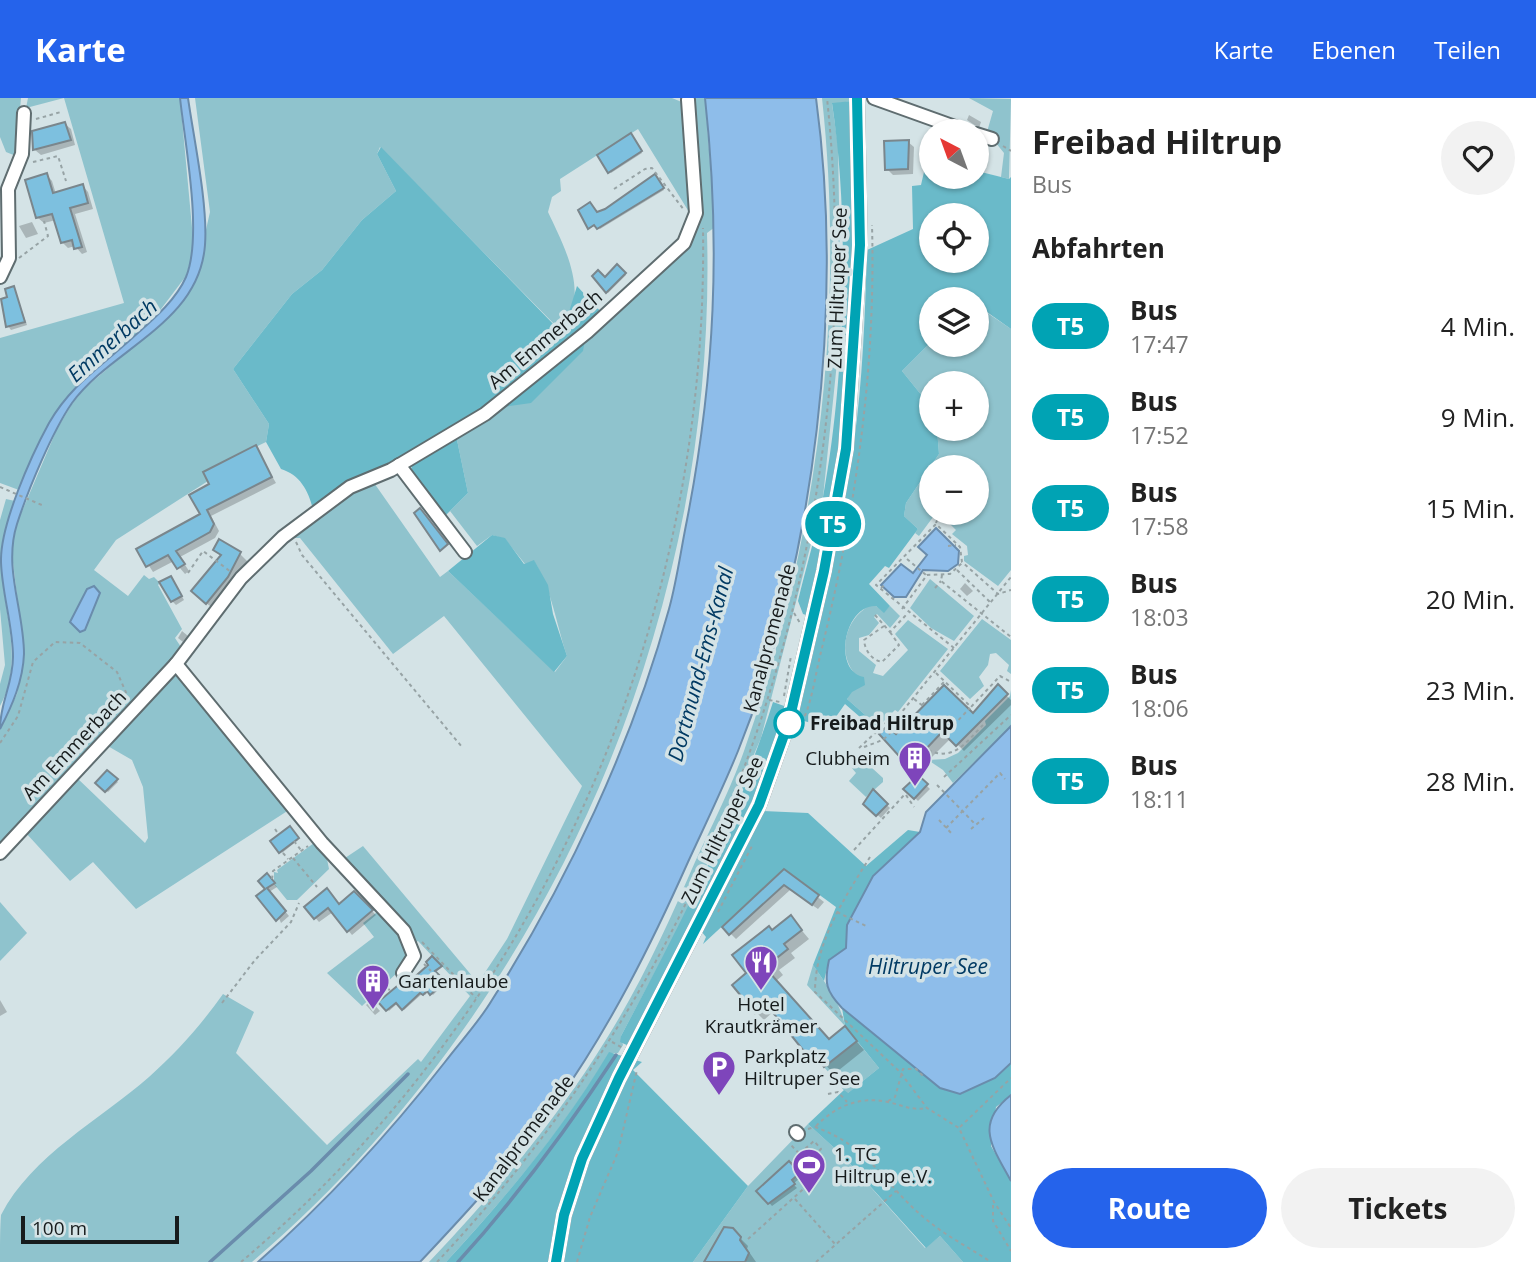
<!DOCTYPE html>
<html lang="de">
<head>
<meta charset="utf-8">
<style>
  body { margin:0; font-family:"Open Sans",sans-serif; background:#f2f2f2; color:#222; height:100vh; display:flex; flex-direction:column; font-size:26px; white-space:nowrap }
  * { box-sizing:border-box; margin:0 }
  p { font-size:23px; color:#767676 }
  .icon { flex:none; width:38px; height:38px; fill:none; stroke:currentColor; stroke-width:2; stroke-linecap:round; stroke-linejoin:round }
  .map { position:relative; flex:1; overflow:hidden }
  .panel { display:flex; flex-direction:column; background:#fff; width:525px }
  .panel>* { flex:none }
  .badge { padding:0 14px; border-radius:23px; font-size:24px; line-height:46px }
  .needle { width:46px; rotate:319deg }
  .fabs { position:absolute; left:919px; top:21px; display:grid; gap:14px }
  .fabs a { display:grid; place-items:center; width:70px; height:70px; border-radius:50%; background:#fff; box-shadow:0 2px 5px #0004; font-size:35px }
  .scale { position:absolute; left:21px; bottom:18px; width:158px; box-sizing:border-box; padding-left:7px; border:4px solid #161b1c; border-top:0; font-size:19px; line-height:24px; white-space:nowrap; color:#161b1c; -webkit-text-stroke:5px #d4e3e6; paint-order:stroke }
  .map>.badge { position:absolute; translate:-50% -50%; box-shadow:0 0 0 4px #fff }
  h2 { padding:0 21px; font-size:26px; line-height:63px }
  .round { display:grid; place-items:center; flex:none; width:74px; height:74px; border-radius:37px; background:#f2f2f2 }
  .headline { display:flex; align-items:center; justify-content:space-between; height:119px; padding:0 21px }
  h1 { font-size:33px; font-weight:700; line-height:52px }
  .primary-button { display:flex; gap:14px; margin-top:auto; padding:14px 21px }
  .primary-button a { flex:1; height:80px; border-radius:42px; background:#2563eb; color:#fff; font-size:28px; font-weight:700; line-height:80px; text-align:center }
  .primary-button a+a { background:#f2f2f2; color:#222 }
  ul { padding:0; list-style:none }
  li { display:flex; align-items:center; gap:21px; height:91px; padding:0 21px }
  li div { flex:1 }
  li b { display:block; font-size:26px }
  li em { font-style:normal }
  li .badge { min-width:77px; font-weight:700; text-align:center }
  header { display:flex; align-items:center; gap:42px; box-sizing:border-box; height:98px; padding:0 35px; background:#2563eb; color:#fff }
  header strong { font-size:33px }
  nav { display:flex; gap:38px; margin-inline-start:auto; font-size:24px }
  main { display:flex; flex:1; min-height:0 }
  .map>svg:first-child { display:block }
</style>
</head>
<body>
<header>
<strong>Karte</strong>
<nav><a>Karte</a><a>Ebenen</a><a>Teilen</a></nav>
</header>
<main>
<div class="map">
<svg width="1011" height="1164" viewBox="0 0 1011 1164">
  <rect width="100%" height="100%" fill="#d4e3e6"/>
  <g fill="#8fc3cd">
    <polygon points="0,0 21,0 16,58 6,54 0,39"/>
    <polygon points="28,0 180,0 194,151 186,178 158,215 49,326 19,392 0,385 0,240 124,205 64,0 26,10"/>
    <path d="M195,0H672L684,5V0H705L715,129L707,135C718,522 547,912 252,1164H0C0,1151 0,1128 1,1117C32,1057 100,1022 149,979C177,954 201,927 223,896L254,914L236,955L327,1047L418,961L421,964L470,898L418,843L415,845L342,762L363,748L478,885L507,841L582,688L444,518L393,556L300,440H286L306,422L372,382L440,479L448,473L555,574L567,558C556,525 552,492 534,463L525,466L505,441L492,437L477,448L450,413L468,395L456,337L585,242L688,144L689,114L638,31L560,81L561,93L552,99L548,114C564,148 592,199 560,232L380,49L377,56L396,93L362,122L322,172L292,196L233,271L269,326L266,344L203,374L208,383L116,442L94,472L128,498L144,477L149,481L154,479L160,485L158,487L182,531L175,540L183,552L0,748V631L17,596L24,557L11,448L17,425L57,331L72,306L85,290L176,212L193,189L210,114Z"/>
    <path d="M822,0H852V3L832,6L838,47L841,226L823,399L761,640L685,818L621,938L623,947L618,955H609C564,1031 506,1099 446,1164H429C494,1095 557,1022 607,940C642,884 669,824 695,764C712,727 731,690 744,653C817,444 846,220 822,0Z"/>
    <polygon points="969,0 1011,1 1009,81 1001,79 1004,55 987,34 993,13"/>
    <polygon points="977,208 1011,231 1011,472 998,488 964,463 964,458 968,457 967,448 952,436 956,432 945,421 942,424 939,421 944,415 976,415 976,369 931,369 931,415 936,415 919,438 915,435 918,431 904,418 906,405 939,356 937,331 976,331 976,285 931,285 931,309 902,273 931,244 931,247 976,247"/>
    <path d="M6,401L15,403C8,422 0,445 1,466C3,514 25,563 0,608V586L5,567L0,511V422Z"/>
    <polygon points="930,481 974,518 954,543 931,530 910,510"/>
    <path d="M869,508H876L884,514L890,508L900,518L890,530L877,516L874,519L879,525L869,537L859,540V553L876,567L873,575L883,578L908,552L895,536L908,522L948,551L898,614L895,612L875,632L871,622L847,601L857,578C836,557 845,521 869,508Z"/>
    <polygon points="982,521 1011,542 1011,576 1007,573 1009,567 996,555 990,556 988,567 979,579 984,588 970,601 940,573"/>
    <polygon points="175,577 184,577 292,710 136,811 93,764 70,783 25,734 76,679 145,745 148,740 143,689 132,662 106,647 168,579"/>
    <polygon points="1011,592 1011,628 953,685 943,672 928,662 945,661 958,655 986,627 985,623 1010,598"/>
    <polygon points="860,659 883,680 883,684 866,699 849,683 856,675 851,669"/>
    <polygon points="314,745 327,761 329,771 297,802 287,802 274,786 274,774 278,775 277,772"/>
    <polygon points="0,804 27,835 0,863"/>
    <polygon points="381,811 401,834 410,856 400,872 362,908 327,875 374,839 363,825"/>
    <path d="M813,867C826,886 841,906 845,928L807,887Z"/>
    <polygon points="857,943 879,970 847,996 824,969"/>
    <polygon points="808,1026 842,1057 925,1150 940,1138 963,1164 693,1164 748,1088"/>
  </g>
  <g fill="#6abac9" fill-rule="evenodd">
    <path d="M852,3L854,145L842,351L809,518L803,516L798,503C806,469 817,434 823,399C845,282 850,123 832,5Z"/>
    <path d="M381,49L559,232L565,227L577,188L603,216L585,242L583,253L531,305L482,312L313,411C308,392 300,377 281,371L266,344L269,326L233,271L292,196L322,172L362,122L396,93L377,56Z"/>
    <path d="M927,61L931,62V79H976L977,73L1009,81L1011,79V231L977,207L976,201H931V244L902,273L931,309V331H937L939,356L906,405L904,418L918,431L889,470L885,468L869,486L890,508L884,515L876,508C844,507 832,573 864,579L865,587L852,594L847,601L871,622L875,632L845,606L833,623L818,620L815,626L804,623L798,610C819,522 842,434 854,344C863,280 865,216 867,152L913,131L912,88L921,87ZM931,117H976V163H931Z"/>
    <polygon points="456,337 468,395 445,418 411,375 412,366"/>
    <polygon points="492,437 505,440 524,466 534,462 548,487 553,516 567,558 554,574 448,473"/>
    <path d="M773,604L787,609L761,685L629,948L620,944L621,938C678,830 736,721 773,604Z"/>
    <path d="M763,713L808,715L866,768L908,732L920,734C884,768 849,799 846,850L829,862L824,883L813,867L836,809L784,771L703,846L706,839L701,833Z"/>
    <polygon points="842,910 940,990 961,996 995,980 1011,965 1011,997 996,1009 991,1048 1011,1083 1011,1164 963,1164 940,1138 926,1150 842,1057 808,1026 844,992 848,995 879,970 845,928"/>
    <path d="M609,954L642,964L633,972L748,1088L693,1164H446C506,1099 564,1030 609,954Z"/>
  </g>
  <g fill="#8ebdea" stroke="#6a8cac" stroke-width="2">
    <path d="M180,0H188C194,42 208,107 205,147C199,226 112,250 72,305C52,334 28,392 17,426C3,470 24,512 24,556C23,583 12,608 0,631C0,604 13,586 13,559C13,528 2,496 1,464C0,427 31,358 49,325C71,287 99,270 130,242C150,224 175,204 186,179C203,138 185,46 180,0Z"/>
    <path d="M705,0H816C844,207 816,459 738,653C723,690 705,727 688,764C651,847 610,929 557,1004C516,1061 468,1113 420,1164H258C327,1103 388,1037 445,964C460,944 479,924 492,902C567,784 632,646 669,511C677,482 681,451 687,422C715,278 721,146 705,0Z"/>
    <polygon points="936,430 959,453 958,466 948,473 923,472 906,499 894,499 881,487 901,466 913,475 927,457 918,449"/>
    <polygon points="94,488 100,495 85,532 80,534 70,524 87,491"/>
    <path d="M1011,628V965L995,980L960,996L940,990L842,910C826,893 824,885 829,862L846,850L847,827L873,778L920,734L926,714Z"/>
    <path d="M1011,997V1083C992,1048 974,1026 1011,997Z"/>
  </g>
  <g fill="#0003">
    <polygon points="969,17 981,24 979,30 967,22"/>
    <polygon points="65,26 71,31 75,47 41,57 35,52 34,35"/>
    <polygon points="631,38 642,55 611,75 600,58"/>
    <polygon points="908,44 914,49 913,76 893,77 887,71"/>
    <polygon points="47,77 52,83 56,96 83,88 88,94 93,111 75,116 87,154 82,156 75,148 68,150 62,144 56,122 44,125 38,120"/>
    <polygon points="655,78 664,92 600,131 597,127 590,130 597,116 606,113"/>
    <polygon points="32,124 38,136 26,140 19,128"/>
    <polygon points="617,168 626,177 608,195 594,178 605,181"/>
    <polygon points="14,190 27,227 11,232 8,228 9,200"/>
    <polygon points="255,349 276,385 211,418 219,433 215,440 180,459 189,473 185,476 174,463 153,474 139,452 202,417 211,386"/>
    <polygon points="215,452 240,456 248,464 215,512 201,501 222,459"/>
    <polygon points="174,484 184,502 176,507 172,503"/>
    <polygon points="965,485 973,493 967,498 960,491"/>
    <polygon points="182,533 188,538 183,544 178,540"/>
    <polygon points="998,589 1011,602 1011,607 964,653 951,640 917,674 910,668 896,639 973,618"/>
    <polygon points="107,674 118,684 108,694 97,685"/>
    <polygon points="918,679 930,691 918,703 906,691"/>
    <polygon points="873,694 890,710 881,720 865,706"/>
    <polygon points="289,731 298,742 282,755 273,744"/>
    <polygon points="784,773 824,804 818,811 790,792 736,841 724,829"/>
    <polygon points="267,777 277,789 269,794 289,818 281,825 267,791"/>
    <polygon points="354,795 376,817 352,837 333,814 319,824 306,809 340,808"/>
    <polygon points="798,828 809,841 791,855 795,860 779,872 783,877 776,883 829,943 845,930 864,952 834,976 820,961 817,964 809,956 774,913 764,922 756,914 749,875 773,834"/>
    <polygon points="432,860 441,870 435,875 441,882 433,890 437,893 433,897 429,893 425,897 423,895 404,912 398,905 389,913 381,904 410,886 430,867"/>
    <polygon points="0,902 7,914 0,918"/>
    <polygon points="371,903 380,913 375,917 366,907"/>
    <polygon points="789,1065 801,1079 793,1086 797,1090 772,1108 759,1093"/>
    <polygon points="732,1132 748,1148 747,1151 756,1164 706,1164"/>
  </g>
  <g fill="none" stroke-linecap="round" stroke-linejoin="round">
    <g stroke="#6a8cac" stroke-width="3.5">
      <polyline points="210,1164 311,1073 408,976"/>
      <path d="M458,1164C517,1099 568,1030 616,957"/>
    </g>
  </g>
  <g fill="#7dc0df" stroke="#7a868c" stroke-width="2">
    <polygon points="65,24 71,42 33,52 32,33"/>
    <polygon points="631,35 642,53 608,75 597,57"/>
    <polygon points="909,42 908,71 885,72 884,43"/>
    <polygon points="47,75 53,95 83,86 88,105 70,110 82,149 74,151 72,142 61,145 52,116 36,120 25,82"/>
    <polygon points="655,76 664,90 597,131 594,127 588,131 578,112 590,104 597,114 605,111"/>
    <polygon points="617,166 626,175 606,195 592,178 598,172 605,179"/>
    <polygon points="14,188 25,224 6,229 1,201 7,199 5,191"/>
    <polygon points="256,347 272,379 207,412 214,426 210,434 176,453 185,466 177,471 168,457 146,469 136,451 200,416 189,397 209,386 203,374"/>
    <polygon points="420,410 448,446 440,453 414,415"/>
    <polygon points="219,441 241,454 228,479 206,506 191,493 221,457 213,452"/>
    <polygon points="171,478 182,498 171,504 159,484"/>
    <polygon points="998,586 1008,596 956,648 942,634 909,669 879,636 887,628 896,636 944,587 973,615"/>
    <polygon points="107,672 118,681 105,694 95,685"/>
    <polygon points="918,677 928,686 914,701 903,691"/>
    <polygon points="873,691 888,706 876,718 863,706"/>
    <polygon points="290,728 299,740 279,755 270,743"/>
    <polygon points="784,771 819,797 812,807 784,787 729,837 722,829"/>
    <polygon points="267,775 275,785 267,790 286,813 276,823 256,798 265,791 258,783"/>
    <polygon points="327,790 339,806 354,793 373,812 347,834 328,810 314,821 304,809"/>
    <polygon points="791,817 802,832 784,846 788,851 773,863 776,868 769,874 829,941 845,928 857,943 824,969 812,953 807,957 766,906 755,915 732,887 746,875 732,857 769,828 772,832"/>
    <polygon points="432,858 442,868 435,873 442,880 433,887 437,891 430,897 427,893 423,897 420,895 402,912 396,905 386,913 378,904 402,884 409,884 428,867 426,864"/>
    <polygon points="789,1063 800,1075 792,1082 795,1086 768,1106 756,1093"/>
    <polygon points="724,1129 733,1130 741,1139 740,1142 749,1155 745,1164 704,1164"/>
  </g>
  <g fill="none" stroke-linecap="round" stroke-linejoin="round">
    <defs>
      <g id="minor">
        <polyline points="874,0 966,33"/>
        <polyline points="976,36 992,41"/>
        <polyline points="0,179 9,160 8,91 22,56 24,15"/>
        <polyline points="399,367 465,454"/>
        <polyline points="176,566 322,745 404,833 414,858 403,875"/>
        <polyline points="0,755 176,566 241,480 283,439 350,389 391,372 485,316 587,234 684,145 696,115 688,2"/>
        <polyline points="796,1034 798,1036"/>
        <polyline points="556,1164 564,1117 582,1061 619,980 759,707 789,623 824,473 846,351 860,147 857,0"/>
      </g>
    </defs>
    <use href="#minor" stroke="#5f6d70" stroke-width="16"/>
    <g stroke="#97a3a5" stroke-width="2" stroke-dasharray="3.5 3.5" stroke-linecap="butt">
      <polyline points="36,21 61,14"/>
      <polyline points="1003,48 1011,53"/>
      <polyline points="33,64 58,58 66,83"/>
      <polyline points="614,91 645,71 652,70 684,112"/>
      <polyline points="19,160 48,138 44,123"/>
      <polyline points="0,389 44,408"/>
      <polyline points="936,425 940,415"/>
      <polyline points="296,444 302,457 462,649"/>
      <polyline points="948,448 956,447"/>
      <polyline points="907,461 926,477"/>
      <polyline points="957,472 990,504"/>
      <polyline points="188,475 203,453 231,474"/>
      <polyline points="942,477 941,483 1011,539"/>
      <polyline points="881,490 886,486"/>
      <polyline points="935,490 941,483"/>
      <polyline points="902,511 927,477 950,476 962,465"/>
      <polyline points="794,515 800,525"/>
      <polyline points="875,517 890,534 907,516"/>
      <path d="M884,528L864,542C865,553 872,562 882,564L899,547L890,534"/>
      <polyline points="954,550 876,487 936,426 960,449 962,464 998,496 1011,492"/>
      <polyline points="936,575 971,609 1000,578 1011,584"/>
      <polyline points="784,598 791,558"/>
      <polyline points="914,601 923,608"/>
      <polyline points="769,602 780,604"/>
      <polyline points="922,607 944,584"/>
      <path d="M801,624C810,614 816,574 820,558C855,416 876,274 872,127"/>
      <polyline points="944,637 970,610"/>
      <polyline points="0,645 18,618 33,564 55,544 80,545 117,574 128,599"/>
      <polyline points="85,645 96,634"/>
      <path d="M864,649C876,644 891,642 893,627"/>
      <polyline points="859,650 890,621 893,625 1011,479"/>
      <path d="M928,652C954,664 966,644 983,627"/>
      <polyline points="944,679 1011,617"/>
      <polyline points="937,687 976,727"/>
      <polyline points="906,697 914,709"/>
      <polyline points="939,722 953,737"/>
      <polyline points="946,730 1000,675 1005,681"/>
      <polyline points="275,731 279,737"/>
      <polyline points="971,731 984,720"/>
      <polyline points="294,743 301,752"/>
      <polyline points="854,752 906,695"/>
      <polyline points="283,755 288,761"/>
      <path d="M870,759C844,801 815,844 815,894L900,974L927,1010L959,1030L994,1104L1011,1130"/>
      <polyline points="293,760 317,789"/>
      <polyline points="272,781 273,773 308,748"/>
      <polyline points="718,814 752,748"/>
      <polyline points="837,814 868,829"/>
      <polyline points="422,844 476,900"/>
      <polyline points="424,866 431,873"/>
      <polyline points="387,890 391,893"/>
      <polyline points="222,905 255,862 291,824 299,805"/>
      <polyline points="612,944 623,950"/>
      <polyline points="828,996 838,994 847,1004"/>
      <polyline points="888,1003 895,999 903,971 916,971 923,978"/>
      <path d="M816,1028C836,1008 859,998 888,1004C902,1007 912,1013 927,1010"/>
      <polyline points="960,1029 1011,980"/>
      <path d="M808,1031L815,1029C873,1050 883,1087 927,1122C946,1138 970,1150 991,1164"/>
      <polyline points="800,1055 814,1043 821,1051 808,1063"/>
      <polyline points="795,1101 835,1146"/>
      <polyline points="993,1107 993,1123 1011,1153"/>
      <polyline points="748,1141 811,1084 812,1069 790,1046"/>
      <path d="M241,1164C543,908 709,525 703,130"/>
      <path d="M437,1164C733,850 872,428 827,0"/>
      <polyline points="577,1164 590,1119 618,1054 637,972"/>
      <polyline points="816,1164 896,1093"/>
    </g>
    <use href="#minor" stroke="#fff" stroke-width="12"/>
  </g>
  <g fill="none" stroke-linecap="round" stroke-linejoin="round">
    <defs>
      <polyline id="line" points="556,1164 564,1117 582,1061 619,980 759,707 789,623 824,473 846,351 860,147 857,0"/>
    </defs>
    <use href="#line" stroke="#fff" stroke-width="16"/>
    <use href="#line" stroke="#00a3b4" stroke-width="10"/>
  </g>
  <defs>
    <symbol id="building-pin" viewBox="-11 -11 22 30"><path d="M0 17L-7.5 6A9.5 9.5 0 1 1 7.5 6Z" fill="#7e45bb" stroke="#d4e3e6"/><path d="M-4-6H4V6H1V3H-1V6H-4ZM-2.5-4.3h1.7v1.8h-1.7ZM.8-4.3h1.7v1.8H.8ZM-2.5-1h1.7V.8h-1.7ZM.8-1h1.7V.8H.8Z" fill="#fff"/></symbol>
    <symbol id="restaurant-pin" viewBox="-11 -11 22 30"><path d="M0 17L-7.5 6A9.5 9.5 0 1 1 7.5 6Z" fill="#7e45bb" stroke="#d4e3e6"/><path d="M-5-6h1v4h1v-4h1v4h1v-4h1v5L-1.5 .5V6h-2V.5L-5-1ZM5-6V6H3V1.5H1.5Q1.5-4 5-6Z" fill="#fff"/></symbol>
    <symbol id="parking-pin" viewBox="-11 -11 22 30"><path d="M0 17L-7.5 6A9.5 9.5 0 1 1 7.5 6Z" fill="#7e45bb" stroke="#d4e3e6"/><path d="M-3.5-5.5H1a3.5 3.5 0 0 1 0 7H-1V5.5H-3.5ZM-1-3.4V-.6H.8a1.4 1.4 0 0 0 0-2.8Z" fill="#fff"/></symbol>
    <symbol id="stadium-pin" viewBox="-11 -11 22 30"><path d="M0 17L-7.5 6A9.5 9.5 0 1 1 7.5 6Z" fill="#7e45bb" stroke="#d4e3e6"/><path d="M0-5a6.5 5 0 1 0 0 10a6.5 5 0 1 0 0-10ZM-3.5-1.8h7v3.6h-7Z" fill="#fff"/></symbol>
  </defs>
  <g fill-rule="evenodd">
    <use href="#building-pin" x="896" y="641" width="38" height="52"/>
    <use href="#restaurant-pin" x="742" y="845" width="38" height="52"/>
    <use href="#building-pin" x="354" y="864" width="38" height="52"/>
    <use href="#parking-pin" x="700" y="950" width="38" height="52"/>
    <use href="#stadium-pin" x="790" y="1048" width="38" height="52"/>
  </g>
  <circle fill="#fff" stroke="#00a3b4" stroke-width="3.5" cx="789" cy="625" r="14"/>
  <g text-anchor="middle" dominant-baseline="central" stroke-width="7" stroke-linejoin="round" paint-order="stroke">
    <g font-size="19" fill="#161b1c" stroke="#d4e3e6">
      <text transform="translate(837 190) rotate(-88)">Zum Hiltruper See</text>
      <text transform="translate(545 241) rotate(-40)">Am Emmerbach</text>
      <text transform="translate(769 540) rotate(-75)">Kanalpromenade</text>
      <text transform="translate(74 647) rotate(-47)">Am Emmerbach</text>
      <text transform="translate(722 732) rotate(-64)">Zum Hiltruper See</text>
      <text transform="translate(523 1040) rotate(-53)">Kanalpromenade</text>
    </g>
    <g font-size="19" font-weight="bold" fill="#161b1c" stroke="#d4e3e6" text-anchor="start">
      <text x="810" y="625">Freibad Hiltrup</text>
    </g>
    <g font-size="19" fill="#161b1c" stroke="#d4e3e6" text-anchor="start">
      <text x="890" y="660" text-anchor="end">Clubheim</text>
      <text x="398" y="883">Gartenlaube</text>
      <text x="761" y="906" text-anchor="middle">Hotel<tspan x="761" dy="22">Krautkrämer</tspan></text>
      <text x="744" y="958">Parkplatz<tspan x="744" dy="22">Hiltruper See</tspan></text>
      <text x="834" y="1056">1. TC<tspan x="834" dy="22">Hiltrup e.V.</tspan></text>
    </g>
    <g font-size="21" font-style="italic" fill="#013a63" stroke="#d4e3e6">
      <text transform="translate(112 242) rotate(-42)">Emmerbach</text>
      <text transform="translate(700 566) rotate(-75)">Dortmund-Ems-Kanal</text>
      <text x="928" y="868">Hiltruper See</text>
    </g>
  </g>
</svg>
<div class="fabs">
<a><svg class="needle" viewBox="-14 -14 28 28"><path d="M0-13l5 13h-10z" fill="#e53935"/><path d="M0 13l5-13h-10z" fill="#767676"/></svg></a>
<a><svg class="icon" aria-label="locate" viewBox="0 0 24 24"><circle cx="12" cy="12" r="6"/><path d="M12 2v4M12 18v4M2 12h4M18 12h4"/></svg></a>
<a><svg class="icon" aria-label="layers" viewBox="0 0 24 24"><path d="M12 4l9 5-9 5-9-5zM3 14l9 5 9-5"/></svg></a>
<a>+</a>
<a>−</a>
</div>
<div class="scale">100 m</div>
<b class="badge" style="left:833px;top:426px;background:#00a3b4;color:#fff">T5</b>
</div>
<section class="panel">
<div class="headline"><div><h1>Freibad Hiltrup</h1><p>Bus</p></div><a class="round"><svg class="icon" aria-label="heart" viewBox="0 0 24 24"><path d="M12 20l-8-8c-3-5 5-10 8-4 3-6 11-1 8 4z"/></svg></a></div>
<h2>Abfahrten</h2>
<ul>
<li><span class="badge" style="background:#00a3b4;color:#fff">T5</span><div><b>Bus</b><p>17:47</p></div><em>4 Min.</em></li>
<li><span class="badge" style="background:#00a3b4;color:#fff">T5</span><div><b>Bus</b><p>17:52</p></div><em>9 Min.</em></li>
<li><span class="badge" style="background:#00a3b4;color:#fff">T5</span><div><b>Bus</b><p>17:58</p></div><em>15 Min.</em></li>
<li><span class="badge" style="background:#00a3b4;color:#fff">T5</span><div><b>Bus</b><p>18:03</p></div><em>20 Min.</em></li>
<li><span class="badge" style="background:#00a3b4;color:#fff">T5</span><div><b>Bus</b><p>18:06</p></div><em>23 Min.</em></li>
<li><span class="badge" style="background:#00a3b4;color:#fff">T5</span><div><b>Bus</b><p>18:11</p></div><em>28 Min.</em></li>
</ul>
<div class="primary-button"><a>Route</a><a>Tickets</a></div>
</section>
</main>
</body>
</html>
